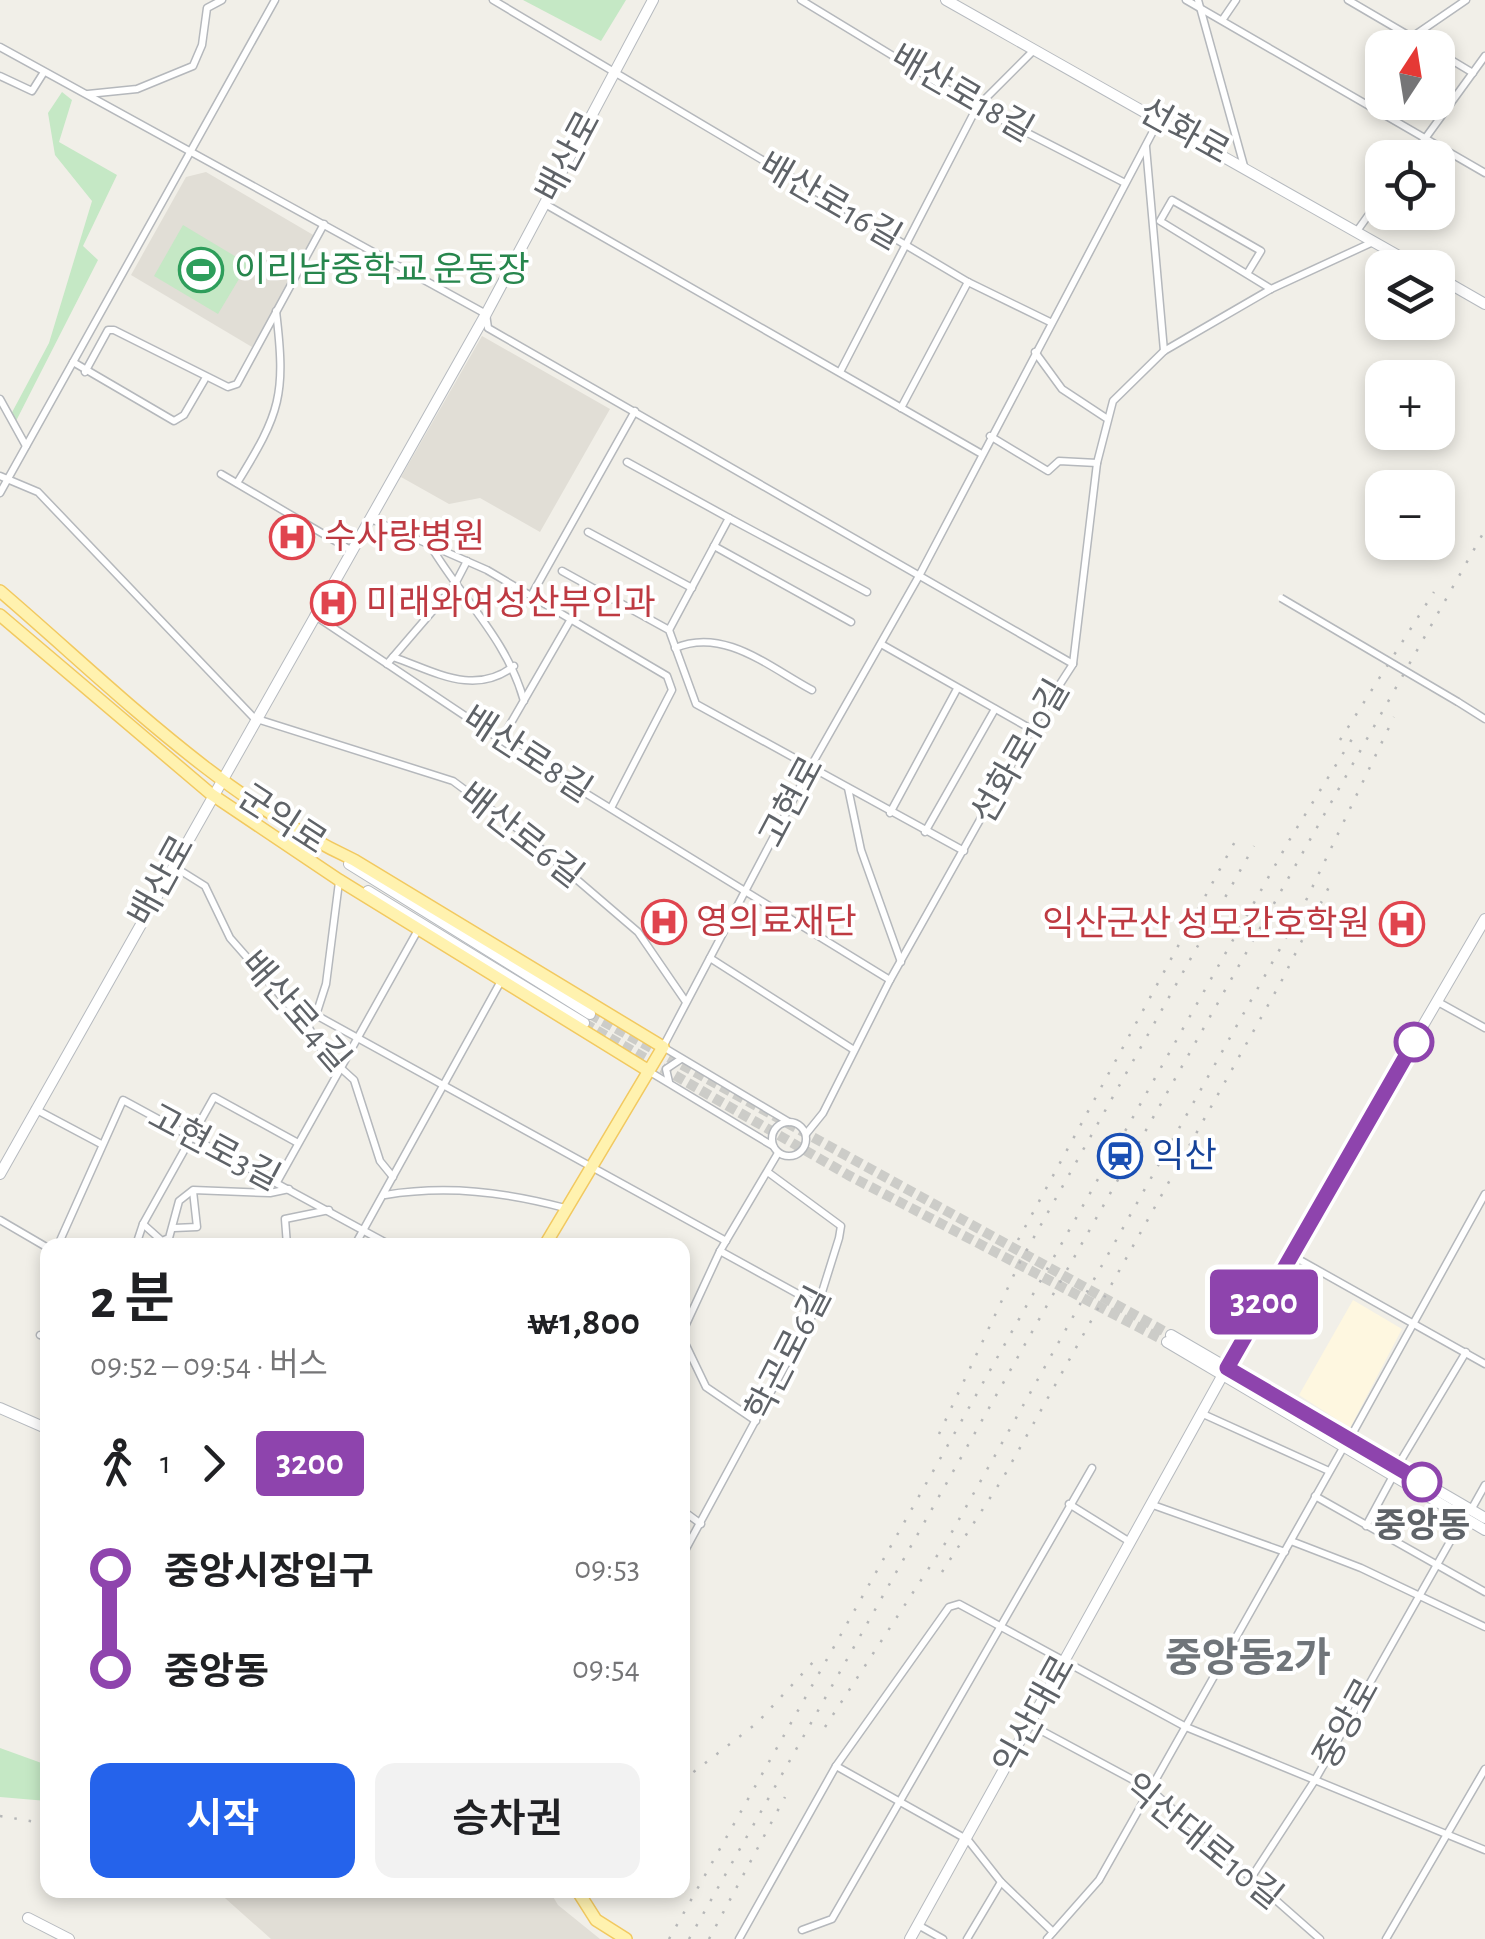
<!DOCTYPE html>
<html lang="ko">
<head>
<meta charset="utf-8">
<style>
  body { margin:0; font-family:"Alegreya Sans","Noto Sans KR",sans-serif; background:#f2f2f2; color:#202124; height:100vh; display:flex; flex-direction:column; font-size:38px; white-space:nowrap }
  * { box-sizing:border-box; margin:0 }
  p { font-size:32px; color:#757577 }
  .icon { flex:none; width:55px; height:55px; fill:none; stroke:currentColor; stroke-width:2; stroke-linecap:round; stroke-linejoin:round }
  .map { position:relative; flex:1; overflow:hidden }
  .sheet { position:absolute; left:40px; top:1238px; width:650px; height:660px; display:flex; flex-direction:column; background:#fff; border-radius:20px; box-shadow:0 5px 15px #0003 }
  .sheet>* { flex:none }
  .badge { padding:0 20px; border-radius:8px; font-size:35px; line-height:65px }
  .needle { width:65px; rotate:12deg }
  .fabs { position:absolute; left:1365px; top:30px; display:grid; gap:20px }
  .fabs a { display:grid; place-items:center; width:90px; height:90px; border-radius:20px; background:#fff; box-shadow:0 5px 15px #0003; font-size:50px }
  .map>.badge { position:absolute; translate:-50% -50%; box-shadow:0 0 0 5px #fff }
  .legs { display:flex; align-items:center; gap:15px; height:110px; padding:0 50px; font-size:32px }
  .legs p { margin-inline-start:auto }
  .overview { display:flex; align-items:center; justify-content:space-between; height:170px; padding:0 50px }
  h1 { font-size:55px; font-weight:600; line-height:75px }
  .cta { display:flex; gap:20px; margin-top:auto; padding:20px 50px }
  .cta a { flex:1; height:115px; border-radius:20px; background:#2563eb; color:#fff; font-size:40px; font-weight:600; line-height:115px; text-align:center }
  .cta a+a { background:#f2f2f2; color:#202124 }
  ul { padding:0 50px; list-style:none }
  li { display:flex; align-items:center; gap:35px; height:100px; font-size:38px }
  li i { display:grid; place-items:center; width:15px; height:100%; margin:0 12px; background:currentColor }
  li i::after { content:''; width:25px; height:25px; margin:-12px; border:8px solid; border-radius:50%; background:#fff }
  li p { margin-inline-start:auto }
  li:first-child i { background:linear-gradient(#0000 50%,currentColor 0) }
  li:last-child i { background:linear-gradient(currentColor 50%,#0000 0) }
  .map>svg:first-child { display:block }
</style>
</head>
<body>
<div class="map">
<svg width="1485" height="1939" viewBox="0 0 1485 1939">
  <rect width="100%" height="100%" fill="#f1efe8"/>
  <polygon fill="#fef7e0" points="1353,1300 1402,1329 1350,1428 1299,1395"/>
  <g fill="#e1ded6">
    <polygon points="206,172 315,236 252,347 131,275 186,177"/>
    <polygon points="482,336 610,409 540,532 480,498 449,504 401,477"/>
    <polygon points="216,1890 549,1890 558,1905 600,1939 271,1939"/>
  </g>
  <g fill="#c5e8c5">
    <polygon points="523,0 626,0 601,41"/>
    <polygon points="62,92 72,100 59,142 117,175 83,246 98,260 15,423 9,418 49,343 92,201 55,155 48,113"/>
    <polygon points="183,225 248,264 218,314 154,276"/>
    <polygon points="0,1748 47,1765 47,1801 0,1797"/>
  </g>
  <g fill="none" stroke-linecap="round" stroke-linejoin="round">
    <g stroke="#ccccc8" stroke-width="10" stroke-dasharray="10 5" stroke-linecap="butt">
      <polyline points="590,1014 1171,1335"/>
      <polyline points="584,1023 848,1175 1167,1342"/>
    </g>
    <defs>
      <g id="street">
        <polyline points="493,0 968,282 1050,322"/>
        <polyline points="801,0 977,107 1125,183"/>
        <polyline points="1186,0 1485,173"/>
        <polyline points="1198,0 1244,166"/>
        <polyline points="1348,0 1430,48"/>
        <polyline points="1223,19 1236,0"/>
        <polyline points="1412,37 1466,0"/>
        <polyline points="0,47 486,314 488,328 1073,664"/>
        <polyline points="1438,52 1473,73"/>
        <polyline points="0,76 32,91 44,72"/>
        <polyline points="88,94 137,89 193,66 202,45 207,8 222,0"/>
        <polyline points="1146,147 1164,351"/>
        <polyline points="1411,158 1485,56"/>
        <polyline points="545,204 980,453"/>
        <polyline points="1357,231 1382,196"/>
        <polyline points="1247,274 1261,251 1172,200 1160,221 1271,289"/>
        <polyline points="1035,352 1062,389 1106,418"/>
        <polyline points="73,362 174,421 184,415 205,379"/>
        <polyline points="85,372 108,330 114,330 228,387 237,384 324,224"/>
        <polyline points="840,372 977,107 1034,50"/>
        <polyline points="0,399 26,446"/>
        <polyline points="901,408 968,282"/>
        <polyline points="990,436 1048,471 1059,461 1097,463"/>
        <polyline points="627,462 729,518 669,630"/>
        <polyline points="221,474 349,549"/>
        <polyline points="0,476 38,492 254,718 453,781 519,830 638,932 686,1002"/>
        <path d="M237,483C281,412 286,395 276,311"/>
        <polyline points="0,493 275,0"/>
        <polyline points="729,518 867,592"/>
        <polyline points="371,519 487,570 667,676 672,690 611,808"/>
        <polyline points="588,532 692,588"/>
        <path d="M430,545C462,599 507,639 524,701"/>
        <polyline points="714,546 851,622"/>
        <polyline points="562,571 669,630 696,704 964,851"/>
        <polyline points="531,596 635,411"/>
        <polyline points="314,615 525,756 890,980"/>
        <polyline points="881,644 1031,729"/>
        <path d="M675,648C724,627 769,667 812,690"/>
        <path d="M393,657C434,671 474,697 514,666"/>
        <polyline points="387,664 454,586 467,561"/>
        <polyline points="1458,702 1485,719"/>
        <polyline points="501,740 571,619"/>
        <polyline points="848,788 861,850 901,962"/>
        <polyline points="890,813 957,689"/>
        <polyline points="925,832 995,709"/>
        <polyline points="173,866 205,886 230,938 309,1028 323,1052 354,1080 380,1161 393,1177"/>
        <polyline points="339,882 326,984 316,1015 726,1241"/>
        <polyline points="710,958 854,1050"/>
        <polyline points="1438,1002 1485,1028"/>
        <polyline points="650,1072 773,1146"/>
        <polyline points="669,1082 666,1069 681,1059"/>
        <polyline points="35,1109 101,1144"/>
        <circle cx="789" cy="1139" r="17"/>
        <polyline points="789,1122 663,1047 811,766 919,576 1159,120"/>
        <polyline points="806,1134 823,1113 890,980 1031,729 1073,664 1097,463 1113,401 1164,351 1271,289 1373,242"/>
        <polyline points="277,1182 418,930"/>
        <path d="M385,1195C447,1185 505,1192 565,1208"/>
        <polyline points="0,1220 48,1248"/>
        <polyline points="143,1224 162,1241 169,1238 179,1201 193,1190 270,1193 289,1189"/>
        <polyline points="174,1228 197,1227 193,1191"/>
        <polyline points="58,1245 123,1100 390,1245"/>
        <polyline points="136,1245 143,1224 214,1097 298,1143"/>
        <polyline points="287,1245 285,1219 329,1210"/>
        <polyline points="355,1245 501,981"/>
        <polyline points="720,1251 818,1305"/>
        <polyline points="1291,1255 1485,1364"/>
        <polyline points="682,1333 720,1251 778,1153"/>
        <polyline points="40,1335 48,1338"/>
        <polyline points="682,1337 706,1387 756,1421"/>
        <polyline points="1203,1414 1329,1471"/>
        <polyline points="1350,1438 1485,1194"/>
        <polyline points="1397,1467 1466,1352"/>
        <polyline points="1315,1496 1485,1592"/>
        <polyline points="1069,1504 1130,1542"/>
        <polyline points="1153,1505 1285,1552"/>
        <polyline points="682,1510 701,1524"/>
        <polyline points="1471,1510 1485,1485"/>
        <polyline points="1366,1526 1393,1476"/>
        <polyline points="1291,1541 1361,1568 1485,1627"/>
        <polyline points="682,1556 818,1305 839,1238 841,1226 769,1173"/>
        <polyline points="1029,1724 1150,1789 1320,1939"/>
        <polyline points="836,1766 968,1840 1001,1882 1053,1932"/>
        <polyline points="1251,1878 1315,1780 1464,1517"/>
        <polyline points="918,1925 943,1939"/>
        <polyline points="802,1930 832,1919 1092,1468"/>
        <polyline points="739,1939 836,1766 949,1607 959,1604 1186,1727 1485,1850"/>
        <polyline points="967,1939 1001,1882"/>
        <polyline points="1047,1939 1099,1880 1343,1448"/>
        <polyline points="1386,1939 1485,1769"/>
      </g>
      <g id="secondary">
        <polyline points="946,0 1420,268"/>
        <polyline points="1438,277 1485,304"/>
        <polyline points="349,864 590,1014"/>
        <polyline points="368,891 584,1023"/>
        <polyline points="0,1174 486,314 653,0"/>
        <polyline points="1171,1335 1485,1518"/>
        <polyline points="1167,1342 1485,1530"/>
        <polyline points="0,1408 48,1429"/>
        <polyline points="28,1918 69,1939"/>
        <polyline points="910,1939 1287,1259 1485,919"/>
      </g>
      <g id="primary">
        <path d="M0,591C112,687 219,797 354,860L663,1047L545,1245"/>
        <polyline points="0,615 211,794 339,880 649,1071"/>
        <polyline points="577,1890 596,1920 626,1939"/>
      </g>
    </defs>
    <use href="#street" stroke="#b5b8bc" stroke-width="9"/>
    <use href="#secondary" stroke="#b6babf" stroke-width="12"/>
    <use href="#primary" stroke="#f2c960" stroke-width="14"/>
    <use href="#street" stroke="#fff" stroke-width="6"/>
    <use href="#secondary" stroke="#fff" stroke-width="10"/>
    <use href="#primary" stroke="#fff2af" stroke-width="11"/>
    <g stroke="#b6b7b8" stroke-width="2.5" stroke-dasharray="2.5 12" stroke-linecap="butt">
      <polyline points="1340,740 1434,592"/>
      <polyline points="1018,1240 1238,836"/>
      <polyline points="939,1434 1020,1262 1254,846"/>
      <polyline points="942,1572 1003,1478 1281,982 1330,885"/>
      <polyline points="825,1727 948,1539 1299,915 1394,717"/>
      <polyline points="682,1781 757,1723 815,1660"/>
      <polyline points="0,1816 48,1824"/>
      <polyline points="669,1939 1290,839 1357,731"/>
      <polyline points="689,1939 1485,530"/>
      <polyline points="709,1939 785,1797"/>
    </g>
    <defs>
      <polyline id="street-bridge" points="1281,598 1458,702"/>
    </defs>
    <use href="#street-bridge" stroke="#b5b8bc" stroke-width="9" stroke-linecap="butt"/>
    <use href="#street-bridge" stroke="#fff" stroke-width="6"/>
  </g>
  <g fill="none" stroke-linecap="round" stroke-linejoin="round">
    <defs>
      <polyline id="line-1" points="1414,1042 1227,1368 1422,1482"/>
    </defs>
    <use href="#line-1" stroke="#fff" stroke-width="22"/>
    <use href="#line-1" stroke="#8e44ad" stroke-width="15"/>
  </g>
  <defs>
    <symbol id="stadium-ring" viewBox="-11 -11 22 22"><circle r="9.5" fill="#fff" stroke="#2e9e5b" stroke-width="1.5"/><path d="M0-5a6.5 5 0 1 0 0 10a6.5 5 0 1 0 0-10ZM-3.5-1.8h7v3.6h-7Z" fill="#2e9e5b"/></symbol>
    <symbol id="hospital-ring" viewBox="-11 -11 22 22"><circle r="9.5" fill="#fff" stroke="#e0444e" stroke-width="1.5"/><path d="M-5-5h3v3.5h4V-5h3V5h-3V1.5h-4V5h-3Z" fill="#e0444e"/></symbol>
    <symbol id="station-ring" viewBox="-11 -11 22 22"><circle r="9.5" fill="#fff" stroke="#1a4fb4" stroke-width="1.5"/><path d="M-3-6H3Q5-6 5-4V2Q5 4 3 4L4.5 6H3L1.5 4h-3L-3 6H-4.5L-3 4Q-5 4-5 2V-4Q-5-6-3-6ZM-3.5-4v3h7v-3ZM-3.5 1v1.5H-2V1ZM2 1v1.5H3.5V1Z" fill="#1a4fb4"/></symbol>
  </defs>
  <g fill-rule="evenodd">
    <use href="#stadium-ring" x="176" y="245" width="50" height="50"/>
    <use href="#hospital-ring" x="267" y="512" width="50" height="50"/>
    <use href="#hospital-ring" x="308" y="578" width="50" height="50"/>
    <use href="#hospital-ring" x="639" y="897" width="50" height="50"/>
    <use href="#hospital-ring" x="1377" y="899" width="50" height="50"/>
    <use href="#station-ring" x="1095" y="1131" width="50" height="50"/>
  </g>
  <g fill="#fff" stroke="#8e44ad" stroke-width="5">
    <circle cx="1414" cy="1042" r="18"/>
    <circle cx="1422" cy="1482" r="18"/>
  </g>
  <g text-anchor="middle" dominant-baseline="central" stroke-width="8" stroke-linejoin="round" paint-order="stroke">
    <g font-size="35" fill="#5f6368" stroke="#fff">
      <text transform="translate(962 94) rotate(30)">배산로18길</text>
      <text transform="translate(1184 132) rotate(29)">선화로</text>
      <text transform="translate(569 157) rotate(-62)">배산로</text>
      <text transform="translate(830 202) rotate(30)">배산로16길</text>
      <text transform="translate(1021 752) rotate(-60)">선화로10길</text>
      <text transform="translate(527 755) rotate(33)">배산로8길</text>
      <text transform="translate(792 802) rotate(-62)">고현로</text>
      <text transform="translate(282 820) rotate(33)">군익로</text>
      <text transform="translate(521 836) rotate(38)">배산로6길</text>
      <text transform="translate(162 881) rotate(-61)">배산로</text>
      <text transform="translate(295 1012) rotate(49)">배산로4길</text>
      <text transform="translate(214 1148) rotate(28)">고현로3길</text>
      <text transform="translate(789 1354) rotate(-63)">학곤로6길</text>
      <text transform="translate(1035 1715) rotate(-61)">익산대로</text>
      <text transform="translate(1347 1724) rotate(-61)">중앙로</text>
      <text transform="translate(1203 1842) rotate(39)">익산대로10길</text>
    </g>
    <g font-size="35" fill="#27864d" stroke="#fff" text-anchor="start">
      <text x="234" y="270">이리남중학교 운동장</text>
    </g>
    <g font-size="35" fill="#be3a42" stroke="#fff" text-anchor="start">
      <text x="324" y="537">수사랑병원</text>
      <text x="366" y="603">미래와여성산부인과</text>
      <text x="696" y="922">영의료재단</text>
      <text x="1370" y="924" text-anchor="end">익산군산 성모간호학원</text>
    </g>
    <g font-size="35" fill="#164399" stroke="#fff" text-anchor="start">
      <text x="1152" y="1156">익산</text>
    </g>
    <g font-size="35" font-weight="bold" fill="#5f6368" stroke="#fff">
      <text x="1422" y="1526">중앙동</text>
    </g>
    <g font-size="40" font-weight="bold" fill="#70757a" stroke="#fff">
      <text x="1248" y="1659">중앙동2가</text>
    </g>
  </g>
</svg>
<div class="fabs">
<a><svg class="needle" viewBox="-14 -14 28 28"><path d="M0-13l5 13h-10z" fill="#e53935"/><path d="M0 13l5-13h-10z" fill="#757577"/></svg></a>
<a><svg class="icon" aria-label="locate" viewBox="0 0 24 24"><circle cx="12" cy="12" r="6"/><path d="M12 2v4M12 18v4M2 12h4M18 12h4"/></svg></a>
<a><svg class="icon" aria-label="layers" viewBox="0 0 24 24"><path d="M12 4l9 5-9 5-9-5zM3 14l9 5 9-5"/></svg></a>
<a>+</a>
<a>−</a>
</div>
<b class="badge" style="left:1264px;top:1302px;background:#8e44ad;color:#fff">3200</b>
<section class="sheet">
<div class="overview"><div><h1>2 분</h1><p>09:52 – 09:54 · 버스</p></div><b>₩1,800</b></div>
<div class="legs"><svg class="icon" aria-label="walk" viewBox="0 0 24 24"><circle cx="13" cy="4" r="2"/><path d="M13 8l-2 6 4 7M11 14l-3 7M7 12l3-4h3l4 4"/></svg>1<svg class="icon" aria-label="forward" viewBox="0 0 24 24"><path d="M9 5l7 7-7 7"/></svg><b class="badge" style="background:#8e44ad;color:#fff">3200</b></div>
<ul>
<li><i style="color:#8e44ad"></i><b>중앙시장입구</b><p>09:53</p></li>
<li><i style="color:#8e44ad"></i><b>중앙동</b><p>09:54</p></li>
</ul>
<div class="cta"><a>시작</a><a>승차권</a></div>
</section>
</div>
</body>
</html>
